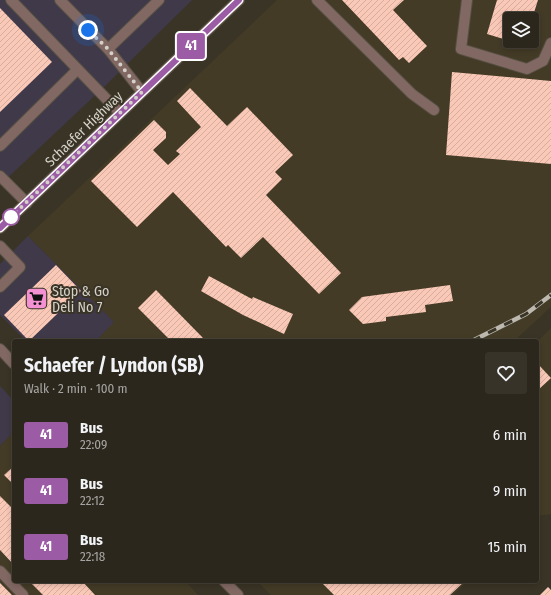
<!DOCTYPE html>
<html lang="en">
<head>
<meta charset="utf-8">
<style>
  body { margin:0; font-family:"Fira Sans Condensed",sans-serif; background:#383329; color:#f1f3f6; height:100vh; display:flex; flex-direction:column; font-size:15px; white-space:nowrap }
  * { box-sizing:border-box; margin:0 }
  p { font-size:13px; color:#a6a5a3 }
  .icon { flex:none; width:22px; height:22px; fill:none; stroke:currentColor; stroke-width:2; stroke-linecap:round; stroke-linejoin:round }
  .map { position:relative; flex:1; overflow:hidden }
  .panel { position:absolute; left:12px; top:339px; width:527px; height:244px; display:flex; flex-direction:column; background:#2c271c; border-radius:4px; box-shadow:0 2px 6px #0003,0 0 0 1px #48443b }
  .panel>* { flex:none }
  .badge { padding:0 8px; border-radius:3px; font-size:14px; line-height:26px }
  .fabs { position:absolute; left:503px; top:12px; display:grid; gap:8px }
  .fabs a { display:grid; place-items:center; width:36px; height:36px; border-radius:4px; background:#2c271c; box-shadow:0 2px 6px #0003,0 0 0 1px #48443b; font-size:20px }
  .you { position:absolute; width:20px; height:20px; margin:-10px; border:3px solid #fff; border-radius:50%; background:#1a73e8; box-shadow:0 0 0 6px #1a73e833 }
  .map>.badge { position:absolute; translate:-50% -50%; box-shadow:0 0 0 2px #fff }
  .round { display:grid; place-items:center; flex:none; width:42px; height:42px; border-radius:4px; background:#383329 }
  .overview { display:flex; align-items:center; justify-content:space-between; height:68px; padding:0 12px }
  h1 { font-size:19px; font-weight:700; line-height:30px }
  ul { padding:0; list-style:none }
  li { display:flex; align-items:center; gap:12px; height:56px; padding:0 12px }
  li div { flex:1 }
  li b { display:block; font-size:15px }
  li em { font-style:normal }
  li .badge { min-width:44px; font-weight:700; text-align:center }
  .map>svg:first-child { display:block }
</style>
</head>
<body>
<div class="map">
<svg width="551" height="595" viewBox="0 0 551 595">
  <defs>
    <pattern id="building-hatch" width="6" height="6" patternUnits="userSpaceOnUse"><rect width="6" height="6" fill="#fac8b7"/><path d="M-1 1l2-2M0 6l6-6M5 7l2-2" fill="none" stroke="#d5ad9e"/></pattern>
  </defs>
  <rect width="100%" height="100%" fill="#3a3426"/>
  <g fill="#3f394a">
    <polygon points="0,0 192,0 106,85 0,185"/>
    <polygon points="28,236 115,322 96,341 26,341 0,315 0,264"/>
    <polygon points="0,386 14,401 14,432 0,446"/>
  </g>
  <g fill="#433b26" fill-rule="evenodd">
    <path d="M277,0H551V307L514,341H96L114,322L28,236ZM510,19H532V41H510Z"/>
    <polygon points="551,328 551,514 537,516 537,342"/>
    <polygon points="14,432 14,581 185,581 198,595 0,595 0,446"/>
    <polygon points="257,581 468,581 453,595 271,595"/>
  </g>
  <g fill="url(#building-hatch)">
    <polygon points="342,0 404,0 393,10 427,46 409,63 403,57 399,60"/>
    <polygon points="497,0 538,0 532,19 510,19 510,41 487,34"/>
    <polygon points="0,8 52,62 0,112"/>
    <polygon points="452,72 551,81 551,164 446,155"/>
    <polygon points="190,88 227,126 247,107 293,155 275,172 282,179 266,195 341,273 319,294 263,237 241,258 228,245 226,247 173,192 137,227 91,181 154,120 166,132 166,138 153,150 168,165 180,154 176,151 201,127 177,101"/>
    <polygon points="56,265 81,291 29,341 4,315"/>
    <polygon points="209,276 252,299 253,297 293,314 284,334 243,315 201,291"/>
    <polygon points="450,285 453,301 425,305 426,312 386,317 386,321 363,324 349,310 362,297"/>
    <polygon points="156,290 206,341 171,341 138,308"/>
    <polygon points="537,363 551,378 537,391"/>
    <polygon points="14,466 14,485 4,475"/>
    <polygon points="0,496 14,510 14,565 0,550"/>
    <polygon points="29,581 82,581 95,595 43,595"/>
    <polygon points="320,581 465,581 450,595 334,595"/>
    <polygon points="0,583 12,595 0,595"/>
    <polygon points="548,587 551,590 551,595 540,595"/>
  </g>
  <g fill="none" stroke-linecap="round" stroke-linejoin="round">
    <defs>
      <g id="minor">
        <polyline points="11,0 120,113"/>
        <polyline points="60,0 108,49 142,92"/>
        <polyline points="317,0 412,94 434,110"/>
        <polyline points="467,0 461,49 527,69 543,61 551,43"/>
        <polyline points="108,49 159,0"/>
        <polyline points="0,146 77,70"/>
        <polyline points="0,176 27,203"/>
        <polyline points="0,228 239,0"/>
        <polyline points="0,246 20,267 0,287"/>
        <polyline points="0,349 14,364"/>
        <polyline points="0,571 23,595"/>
        <polyline points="224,581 238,595"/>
      </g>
    </defs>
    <use href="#minor" stroke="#565043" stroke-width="12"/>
    <use href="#minor" stroke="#826863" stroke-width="10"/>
    <defs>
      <polyline id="rail" points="472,341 526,314 551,295"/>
    </defs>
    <use href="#rail" stroke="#bdb9b0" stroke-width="4.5"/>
    <use href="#rail" stroke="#3a3426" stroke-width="3" stroke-dasharray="9" stroke-linecap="butt"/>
  </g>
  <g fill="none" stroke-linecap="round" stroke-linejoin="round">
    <defs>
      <polyline id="line" points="0,228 239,0"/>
    </defs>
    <use href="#line" stroke="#fff" stroke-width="9"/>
    <use href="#line" stroke="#9b5ba5" stroke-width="6"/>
    <polyline stroke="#d4d1c8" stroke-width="4" stroke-dasharray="0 7.2" points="11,217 142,92 108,49 88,30"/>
  </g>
  <defs>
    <symbol id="supermarket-square" viewBox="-11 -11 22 22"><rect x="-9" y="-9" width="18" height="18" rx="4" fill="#f491d3" stroke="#3a3426"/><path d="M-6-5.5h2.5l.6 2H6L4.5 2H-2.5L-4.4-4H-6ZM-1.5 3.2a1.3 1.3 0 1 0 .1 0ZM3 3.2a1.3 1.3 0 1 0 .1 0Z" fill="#111"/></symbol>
  </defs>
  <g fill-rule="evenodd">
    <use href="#supermarket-square" x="24" y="286" width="25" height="25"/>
  </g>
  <circle fill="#fff" stroke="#9b5ba5" stroke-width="2" cx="11" cy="217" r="8"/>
  <g text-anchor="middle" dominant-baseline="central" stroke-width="4" stroke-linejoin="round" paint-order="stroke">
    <g font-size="14" fill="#d4d1c8" stroke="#3a3426">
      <text transform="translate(84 129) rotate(-44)">Schaefer Highway</text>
    </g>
    <g font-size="14" fill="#d4d1c8" stroke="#3a3426" text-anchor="start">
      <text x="52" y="291">Stop &amp; Go<tspan x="52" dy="16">Deli No 7</tspan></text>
    </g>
  </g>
</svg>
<div class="fabs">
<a><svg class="icon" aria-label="layers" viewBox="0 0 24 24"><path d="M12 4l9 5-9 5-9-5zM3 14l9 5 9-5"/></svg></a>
</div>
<div class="you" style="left:88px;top:30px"></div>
<b class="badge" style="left:191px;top:46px;background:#9b5ba5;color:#fff">41</b>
<section class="panel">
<div class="overview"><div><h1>Schaefer / Lyndon (SB)</h1><p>Walk · 2 min · 100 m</p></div><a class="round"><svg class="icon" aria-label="heart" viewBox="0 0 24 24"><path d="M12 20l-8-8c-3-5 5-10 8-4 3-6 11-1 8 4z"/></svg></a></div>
<ul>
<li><span class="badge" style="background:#9b5ba5;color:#fff">41</span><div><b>Bus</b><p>22:09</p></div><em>6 min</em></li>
<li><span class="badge" style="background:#9b5ba5;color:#fff">41</span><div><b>Bus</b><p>22:12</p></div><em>9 min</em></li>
<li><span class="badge" style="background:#9b5ba5;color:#fff">41</span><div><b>Bus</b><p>22:18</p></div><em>15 min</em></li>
</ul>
</section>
</div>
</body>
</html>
